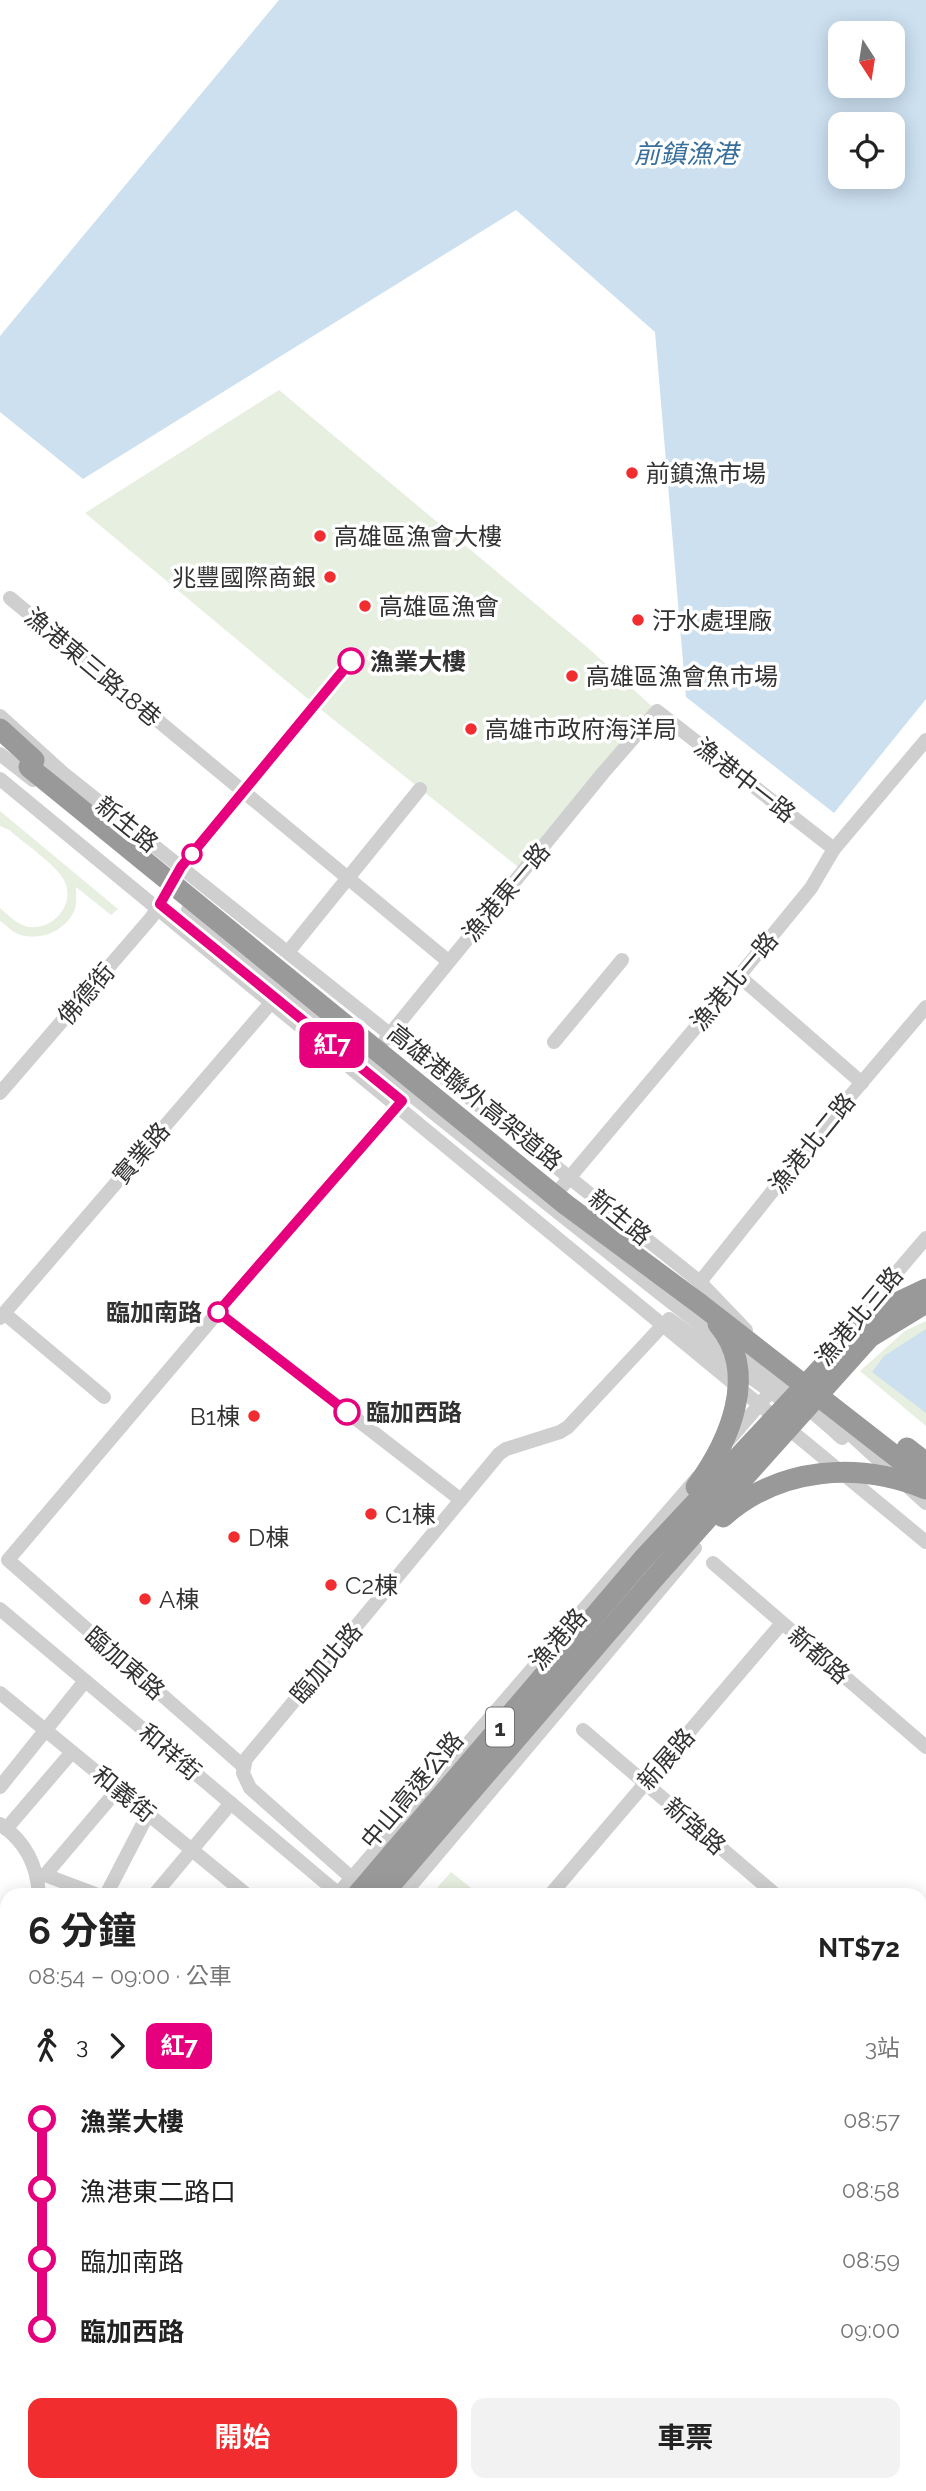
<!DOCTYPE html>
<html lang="zh-TW">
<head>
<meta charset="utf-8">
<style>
  body { margin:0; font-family:Raleway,"Noto Sans TC",sans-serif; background:#f2f2f2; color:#222; height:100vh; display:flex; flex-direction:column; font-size:26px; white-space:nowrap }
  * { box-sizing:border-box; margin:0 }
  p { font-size:23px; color:#767676 }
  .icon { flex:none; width:38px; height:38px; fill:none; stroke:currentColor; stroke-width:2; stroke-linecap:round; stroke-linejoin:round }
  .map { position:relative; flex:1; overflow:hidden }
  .details { position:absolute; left:0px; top:1888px; width:928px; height:604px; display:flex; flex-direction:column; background:#fff; border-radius:21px 21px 0 0; box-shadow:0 4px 18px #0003 }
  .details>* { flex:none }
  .badge { padding:0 14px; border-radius:10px; font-size:24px; line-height:46px }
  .needle { width:46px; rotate:168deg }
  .fabs { position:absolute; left:828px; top:21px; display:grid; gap:14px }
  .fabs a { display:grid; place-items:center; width:77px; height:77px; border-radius:14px; background:#fff; box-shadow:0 4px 18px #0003; font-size:35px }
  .map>.badge { position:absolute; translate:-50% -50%; box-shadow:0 0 0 4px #fff }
  .legs { display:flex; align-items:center; gap:10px; height:77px; padding:0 28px; font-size:23px }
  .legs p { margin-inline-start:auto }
  .head { display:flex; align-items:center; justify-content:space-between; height:119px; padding:0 28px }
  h1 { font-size:38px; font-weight:700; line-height:52px }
  .primary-button { display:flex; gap:14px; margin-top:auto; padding:14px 28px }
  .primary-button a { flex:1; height:80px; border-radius:14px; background:#f12d2f; color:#fff; font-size:28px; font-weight:700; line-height:80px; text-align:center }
  .primary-button a+a { background:#f2f2f2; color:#222 }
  ul { padding:0 28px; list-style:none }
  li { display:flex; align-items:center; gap:24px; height:70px; font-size:26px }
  li i { display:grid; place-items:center; width:10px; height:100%; margin:0 9px; background:currentColor }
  li i::after { content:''; width:18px; height:18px; margin:-9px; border:5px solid; border-radius:50%; background:#fff }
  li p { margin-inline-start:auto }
  li:first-child i { background:linear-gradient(#0000 50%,currentColor 0) }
  li:last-child i { background:linear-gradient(currentColor 50%,#0000 0) }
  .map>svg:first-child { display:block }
</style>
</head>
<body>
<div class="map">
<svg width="926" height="2491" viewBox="0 0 926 2491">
  <rect width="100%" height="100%" fill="#fff"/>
  <g fill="#e7efe0">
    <polygon points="279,390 587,647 657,711 523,871 314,704 85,513"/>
    <path d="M0,811L118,909L111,915L76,887C76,894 77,902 75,909C66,931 40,942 18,934C11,931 6,925 0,921V908C7,914 14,921 22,925C50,936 80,903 62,877C53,863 23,842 9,830L0,826Z"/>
    <polygon points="926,1321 926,1426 860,1371 905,1331"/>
    <polygon points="451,1872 480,1895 431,1895"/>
  </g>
  <g fill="#cce0f0" fill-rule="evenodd">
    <path d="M279,0H926V699L834,813L686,697L655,332L516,210L83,479L0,412V336ZM840,33H892V86H840ZM840,124H892V177H840Z"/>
    <polygon points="926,1329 926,1413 872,1372 884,1356"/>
  </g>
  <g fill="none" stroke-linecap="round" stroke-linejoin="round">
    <g stroke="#cfcfcf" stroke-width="14">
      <polyline points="10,598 448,961"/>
      <polyline points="0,716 63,773 700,1282 746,1330"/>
      <polyline points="0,754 33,780"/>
      <polyline points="0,779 926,1542"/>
      <path d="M188,910C336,1037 490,1158 643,1280C709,1333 779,1381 842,1438"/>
      <polyline points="288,952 420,789"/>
      <polyline points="739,976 862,1083"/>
      <polyline points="386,1039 603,773 657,711 834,849"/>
      <polyline points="554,1042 622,960"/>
      <polyline points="0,1093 151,918 168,892"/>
      <polyline points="549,1202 739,976 811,888 834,849 926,740"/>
      <polyline points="700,1282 823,1128 926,1007"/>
      <polyline points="218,1312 461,1500"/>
      <polyline points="4,1313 104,1397"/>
      <polyline points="0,1318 275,998"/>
      <polyline points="669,1319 778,1397 789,1397 796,1391"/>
      <polyline points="850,1327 926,1238"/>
      <polyline points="839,1424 926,1503"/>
      <polyline points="729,1440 778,1383"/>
      <polyline points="713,1563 926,1747"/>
      <polyline points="0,1609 340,1895"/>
      <polyline points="0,1693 247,1895"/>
      <polyline points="583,1730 776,1895"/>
      <polyline points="243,1766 8,1560 218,1312 402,1101"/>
      <polyline points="0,1787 85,1681"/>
      <path d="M0,1824C26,1842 37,1865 39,1895"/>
      <polyline points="6,1829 72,1752"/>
      <polyline points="38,1875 45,1875 118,1789"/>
      <polyline points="45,1875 98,1895"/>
      <polyline points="106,1895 148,1814"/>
      <polyline points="154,1895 231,1803"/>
      <polyline points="337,1895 698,1477"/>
      <polyline points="371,1895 250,1788 243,1773 246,1759 499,1454 506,1449 560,1432 568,1427 663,1325"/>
      <polyline points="403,1895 695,1548"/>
      <polyline points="550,1895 782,1623"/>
      <polyline points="920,1946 926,1940"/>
      <polyline points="0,1947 7,1951"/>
      <polyline points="920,2019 926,2024"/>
      <polyline points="0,2030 7,2032"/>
      <polyline points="0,2085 7,2062"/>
      <polyline points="0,2140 7,2146"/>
      <polyline points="0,2211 7,2203"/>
      <polyline points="920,2265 926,2270"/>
      <polyline points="0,2290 7,2281"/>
      <polyline points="920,2304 926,2301"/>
      <polyline points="0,2361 7,2353"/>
      <polyline points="920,2391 926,2396"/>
      <polyline points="920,2478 926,2472"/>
      <polyline points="289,2485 296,2491"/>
      <polyline points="513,2485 519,2491"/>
      <polyline points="698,2485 704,2491"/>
      <polyline points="411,2491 416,2485"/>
      <polyline points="529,2491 533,2485"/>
      <polyline points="617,2491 627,2485"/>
      <polyline points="801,2491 807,2485"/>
      <polyline points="909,2491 914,2485"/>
    </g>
    <g stroke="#999" stroke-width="21">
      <polyline points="0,729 34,760"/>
      <polyline points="907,1448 926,1463"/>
      <polyline points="382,1895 656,1576"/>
      <polyline points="0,2316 7,2308"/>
      <polyline points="0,2341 7,2333"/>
    </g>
    <g stroke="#999" stroke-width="21">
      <polyline points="29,767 565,1204 700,1304 926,1480"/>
      <path d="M696,1487C729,1442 760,1373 718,1324"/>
      <path d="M723,1517C779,1467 858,1461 926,1489"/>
      <polyline points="656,1576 870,1337 926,1303"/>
      <polyline points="357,1895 643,1559 858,1329 888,1307 926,1289"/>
    </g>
  </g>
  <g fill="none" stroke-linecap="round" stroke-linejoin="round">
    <defs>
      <polyline id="line-1" points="347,1412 218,1312 402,1101 160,904 181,867 351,661"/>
    </defs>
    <use href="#line-1" stroke="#fff" stroke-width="16"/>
    <use href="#line-1" stroke="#e6007e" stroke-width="10"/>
  </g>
  <g fill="#f12d2f" stroke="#fff" stroke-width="2.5">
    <circle cx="632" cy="473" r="7"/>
    <circle cx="320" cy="536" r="7"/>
    <circle cx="330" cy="577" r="7"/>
    <circle cx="365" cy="606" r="7"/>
    <circle cx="638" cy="620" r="7"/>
    <circle cx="572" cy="676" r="7"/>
    <circle cx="471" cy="729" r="7"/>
    <circle cx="254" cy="1416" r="7"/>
    <circle cx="371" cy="1514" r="7"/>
    <circle cx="234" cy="1537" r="7"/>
    <circle cx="331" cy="1585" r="7"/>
    <circle cx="145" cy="1599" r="7"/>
  </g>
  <g fill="#fff" stroke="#e6007e" stroke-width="3.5">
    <circle cx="351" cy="661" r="12"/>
    <circle cx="192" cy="854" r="9"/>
    <circle cx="218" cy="1312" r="9"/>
    <circle cx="347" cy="1412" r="12"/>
  </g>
  <g text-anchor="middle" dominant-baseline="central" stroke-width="7" stroke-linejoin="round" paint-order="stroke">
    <rect fill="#fff" stroke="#707070" stroke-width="2" x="486" y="1707.5" width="28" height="39" rx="5"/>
    <g font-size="23" font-weight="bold" fill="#323232">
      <text x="500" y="1727">1</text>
    </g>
    <g font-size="24" fill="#323232" stroke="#fff" text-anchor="start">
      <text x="646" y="473">前鎮漁市場</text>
      <text x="334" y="536">高雄區漁會大樓</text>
      <text x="316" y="577" text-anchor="end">兆豐國際商銀</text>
      <text x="379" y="606">高雄區漁會</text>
      <text x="652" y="620">汙水處理廠</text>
      <text x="586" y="676">高雄區漁會魚市場</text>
      <text x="485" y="729">高雄市政府海洋局</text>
      <text x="240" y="1416" text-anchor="end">B1棟</text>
      <text x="385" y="1514">C1棟</text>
      <text x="248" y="1537">D棟</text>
      <text x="345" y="1585">C2棟</text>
      <text x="159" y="1599">A棟</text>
    </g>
    <g font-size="24" font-weight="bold" fill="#323232" stroke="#fff" text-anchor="start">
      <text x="370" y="661">漁業大樓</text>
      <text x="202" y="1312" text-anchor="end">臨加南路</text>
      <text x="366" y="1412">臨加西路</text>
    </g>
    <g font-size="24" fill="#323232" stroke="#fff">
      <text transform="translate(93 667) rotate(40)">漁港東三路18巷</text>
      <text transform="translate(745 780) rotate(38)">漁港中一路</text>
      <text transform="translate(127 824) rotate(39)">新生路</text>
      <text transform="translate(506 892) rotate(-50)">漁港東一路</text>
      <text transform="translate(734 981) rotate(-50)">漁港北一路</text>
      <text transform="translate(86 994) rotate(-49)">佛德街</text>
      <text transform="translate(475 1097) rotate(39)">高雄港聯外高架道路</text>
      <text transform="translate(812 1143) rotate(-51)">漁港北二路</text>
      <text transform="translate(141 1153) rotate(-49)">實業路</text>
      <text transform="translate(620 1217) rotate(39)">新生路</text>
      <text transform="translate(859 1316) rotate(-50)">漁港北三路</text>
      <text transform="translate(558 1639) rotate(-49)">漁港路</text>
      <text transform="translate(819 1655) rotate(41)">新都路</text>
      <text transform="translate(125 1663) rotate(41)">臨加東路</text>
      <text transform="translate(326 1663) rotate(-50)">臨加北路</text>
      <text transform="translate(170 1752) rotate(40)">和祥街</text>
      <text transform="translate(666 1759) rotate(-49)">新展路</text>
      <text transform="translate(412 1790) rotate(-50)">中山高速公路</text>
      <text transform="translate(124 1794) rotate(39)">和義街</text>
      <text transform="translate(695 1826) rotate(41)">新強路</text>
    </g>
    <g font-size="26" font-style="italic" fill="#396f9b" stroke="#fff">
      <text x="686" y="154">前鎮漁港</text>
    </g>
  </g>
</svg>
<div class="fabs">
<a><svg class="needle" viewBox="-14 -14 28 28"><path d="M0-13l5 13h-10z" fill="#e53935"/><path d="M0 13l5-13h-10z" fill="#767676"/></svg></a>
<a><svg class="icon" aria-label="locate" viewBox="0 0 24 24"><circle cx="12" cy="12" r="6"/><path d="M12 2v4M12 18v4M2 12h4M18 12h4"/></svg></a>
</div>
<b class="badge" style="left:332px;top:1045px;background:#e6007e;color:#fff">紅7</b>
<section class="details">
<div class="head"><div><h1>6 分鐘</h1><p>08:54 – 09:00 · 公車</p></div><b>NT$72</b></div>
<div class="legs"><svg class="icon" aria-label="walk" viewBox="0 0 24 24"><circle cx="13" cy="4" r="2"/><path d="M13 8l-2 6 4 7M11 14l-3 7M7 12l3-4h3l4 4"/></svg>3<svg class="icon" aria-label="forward" viewBox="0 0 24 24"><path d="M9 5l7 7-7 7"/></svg><b class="badge" style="background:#e6007e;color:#fff">紅7</b><p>3站</p></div>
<ul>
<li><i style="color:#e6007e"></i><b>漁業大樓</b><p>08:57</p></li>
<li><i style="color:#e6007e"></i><span>漁港東二路口</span><p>08:58</p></li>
<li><i style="color:#e6007e"></i><span>臨加南路</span><p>08:59</p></li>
<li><i style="color:#e6007e"></i><b>臨加西路</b><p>09:00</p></li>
</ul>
<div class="primary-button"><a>開始</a><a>車票</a></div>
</section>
</div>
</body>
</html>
